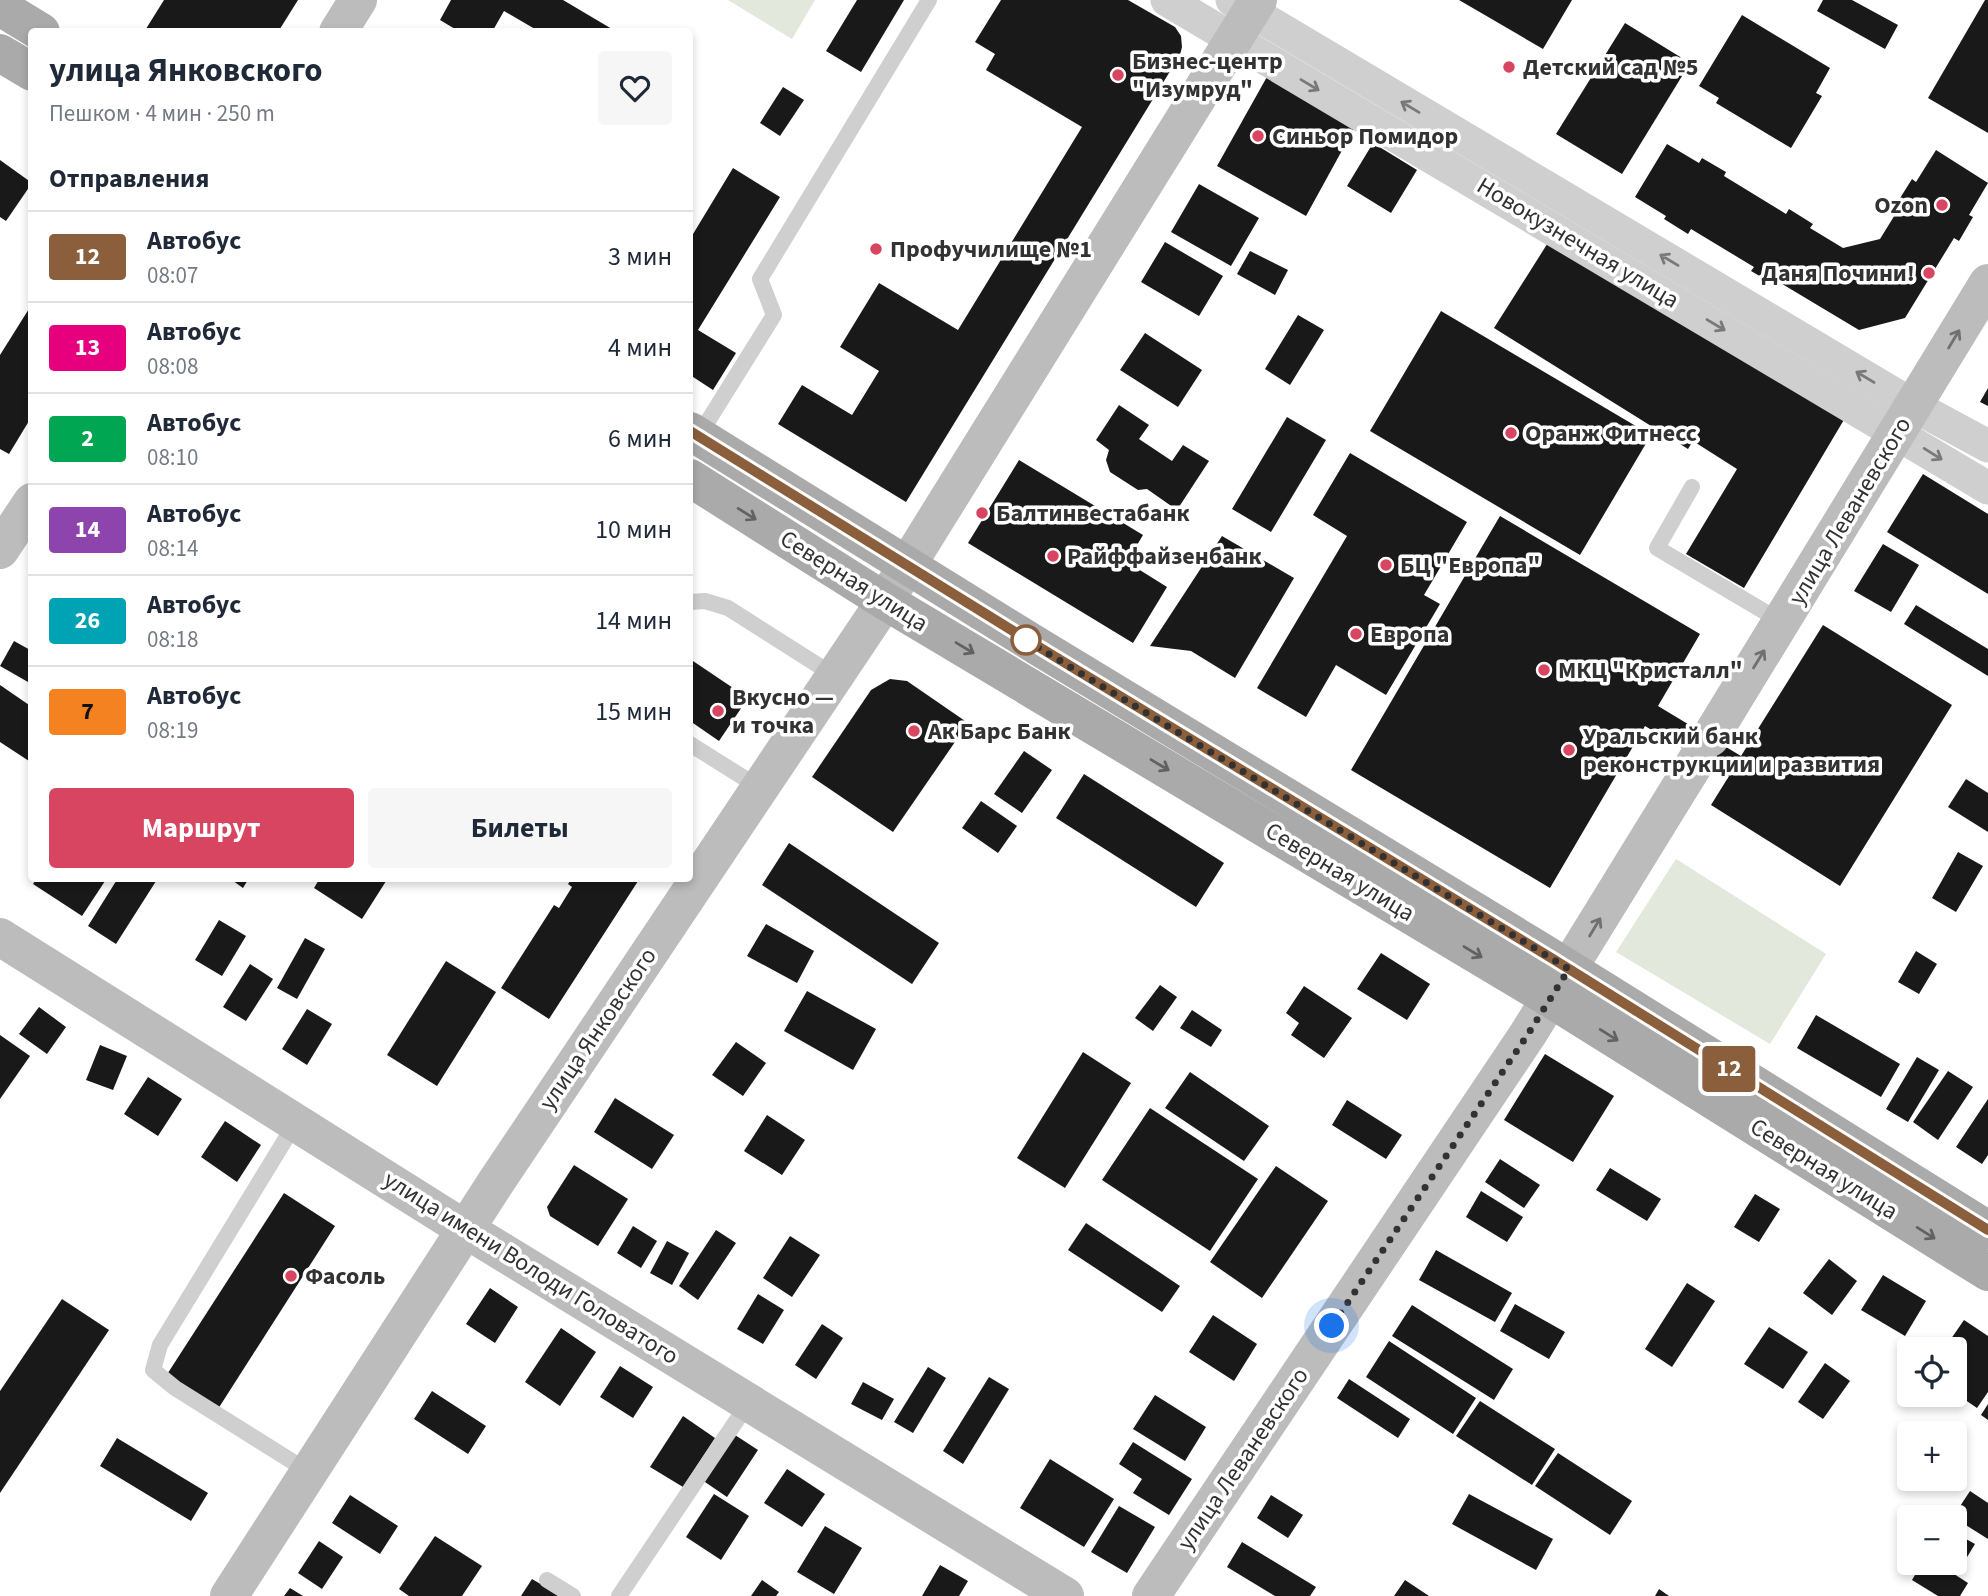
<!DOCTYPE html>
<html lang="ru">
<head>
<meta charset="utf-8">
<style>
  body { margin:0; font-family:"Source Sans 3",sans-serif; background:#f6f6f7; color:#1f2937; height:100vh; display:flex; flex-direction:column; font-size:26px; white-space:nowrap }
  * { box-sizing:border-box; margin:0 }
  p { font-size:23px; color:#747a83 }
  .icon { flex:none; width:38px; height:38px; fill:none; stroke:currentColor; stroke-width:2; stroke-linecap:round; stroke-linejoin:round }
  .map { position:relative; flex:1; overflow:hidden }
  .sheet { position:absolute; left:28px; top:28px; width:665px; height:854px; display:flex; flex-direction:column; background:#fff; border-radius:7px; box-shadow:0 4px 10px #0003 }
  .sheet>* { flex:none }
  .badge { padding:0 14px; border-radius:5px; font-size:24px; line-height:46px }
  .buttons { position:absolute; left:1897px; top:1337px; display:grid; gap:14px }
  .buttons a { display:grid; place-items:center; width:70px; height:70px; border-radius:7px; background:#fff; box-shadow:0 4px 10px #0003; font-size:35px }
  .you { position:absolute; width:35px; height:35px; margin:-18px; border:5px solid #fff; border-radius:50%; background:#1a73e8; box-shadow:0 0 0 10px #1a73e833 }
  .map>.badge { position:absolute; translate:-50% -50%; box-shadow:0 0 0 4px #fff }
  h2 { padding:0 21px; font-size:26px; line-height:63px }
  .round { display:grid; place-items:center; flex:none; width:74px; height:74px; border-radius:7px; background:#f6f6f7 }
  .head { display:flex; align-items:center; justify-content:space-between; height:119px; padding:0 21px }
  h1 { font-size:33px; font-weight:700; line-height:52px }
  .action { display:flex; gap:14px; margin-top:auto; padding:14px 21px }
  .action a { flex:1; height:80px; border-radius:7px; background:#d84560; color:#fff; font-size:28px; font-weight:700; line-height:80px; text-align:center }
  .action a+a { background:#f6f6f7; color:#1f2937 }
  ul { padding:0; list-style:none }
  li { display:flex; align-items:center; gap:21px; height:91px; padding:0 21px; border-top:2px solid #e0e1e3 }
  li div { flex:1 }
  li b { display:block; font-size:26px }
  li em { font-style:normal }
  li .badge { min-width:77px; font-weight:700; text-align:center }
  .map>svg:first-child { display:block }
</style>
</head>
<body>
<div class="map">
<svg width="1988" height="1596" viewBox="0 0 1988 1596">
  <rect width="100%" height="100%" fill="#fff"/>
  <g fill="#e3e8dc">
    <polygon points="728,0 815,0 792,39"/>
    <polygon points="1676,859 1826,954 1770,1044 1616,952"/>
  </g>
  <g fill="#191919">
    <polygon points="164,0 298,0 278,32 144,32"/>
    <polygon points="451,0 563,0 617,32 540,32 504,11 492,32 460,32 440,20"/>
    <polygon points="857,0 904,0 861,72 826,51"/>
    <polygon points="1001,0 1128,0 1175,27 1181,36 1182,47 1180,55 906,502 778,424 802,385 852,415 879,371 840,347 879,283 958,330 1082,127 986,70 995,54 975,42"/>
    <polygon points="1459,0 1572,0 1543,49"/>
    <polygon points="1823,0 1852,0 1898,25 1885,49 1817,11"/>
    <polygon points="1985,0 1988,0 1988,133 1928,98"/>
    <polygon points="1742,15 1830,68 1816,93 1822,96 1791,148 1716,103 1719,98 1699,86"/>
    <polygon points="1625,23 1690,63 1622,174 1556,134"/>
    <polygon points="1268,75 1356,125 1306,216 1217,166"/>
    <polygon points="783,87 804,100 780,136 760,123"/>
    <polygon points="1373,143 1417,170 1391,213 1347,186"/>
    <polygon points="1667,144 1699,163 1702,158 1726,172 1724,176 1786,214 1789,209 1813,224 1810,228 1843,248 1880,239 1901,205 1897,203 1912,179 1916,182 1936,150 1988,183 1969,215 1973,217 1959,241 1954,238 1905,318 1859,330 1777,281 1775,285 1751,271 1754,267 1691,229 1688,234 1664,219 1666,216 1635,197"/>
    <polygon points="0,160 32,183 6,221 0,217"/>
    <polygon points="733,168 780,197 698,330 736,353 713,390 690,375 690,239"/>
    <polygon points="1199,184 1259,218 1231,266 1171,232"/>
    <polygon points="1551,238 1845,418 1744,588 1686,554 1737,469 1693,441 1688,449 1494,328"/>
    <polygon points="1165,242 1223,276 1199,316 1141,282"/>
    <polygon points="1250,251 1288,270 1275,295 1237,274"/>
    <polygon points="32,304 32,416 9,454 0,449 0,355"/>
    <polygon points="1441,311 1651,435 1580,555 1370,431"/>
    <polygon points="1298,315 1324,330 1290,385 1265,369"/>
    <polygon points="1145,333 1202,370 1178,407 1120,370"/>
    <polygon points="1988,388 1988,406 1980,402"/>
    <polygon points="1119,405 1149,425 1139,439 1172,461 1183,445 1209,461 1177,510 1147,489 1138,490 1110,472 1106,460 1109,450 1096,440"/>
    <polygon points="1287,417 1326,440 1271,532 1232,509"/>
    <polygon points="1350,453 1467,522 1424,595 1440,604 1386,695 1336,665 1306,717 1257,688 1347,536 1313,515"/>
    <polygon points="1019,460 1143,535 1127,562 1167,587 1133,643 968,543"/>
    <polygon points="1923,474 1988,514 1988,594 1887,532"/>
    <polygon points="1500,516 1700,634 1658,706 1741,756 1823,625 1952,705 1840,886 1711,805 1729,776 1645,726 1550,888 1351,770"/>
    <polygon points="1222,536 1294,578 1235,678 1191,651 1150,646"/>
    <polygon points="1883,544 1919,565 1891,612 1854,591"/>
    <polygon points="1916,605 1988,649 1988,676 1904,624"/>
    <polygon points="14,641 32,651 32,676 28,682 0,666"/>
    <polygon points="690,659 748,698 719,741 690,721"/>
    <polygon points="890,679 907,681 968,723 893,832 812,777 871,690"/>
    <polygon points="0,685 32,707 32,763 0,742"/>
    <polygon points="1024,751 1052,770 1022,813 994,794"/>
    <polygon points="1084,774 1224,863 1196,907 1056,818"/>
    <polygon points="1966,779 1988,793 1988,832 1948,807"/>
    <polygon points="981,801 1017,826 998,853 962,828"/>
    <polygon points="789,843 939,943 912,984 762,885"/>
    <polygon points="1958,852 1983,866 1956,912 1932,898"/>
    <polygon points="37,878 107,878 82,916 33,884"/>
    <polygon points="118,878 158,878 116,944 88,926"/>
    <polygon points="229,878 249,878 243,888"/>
    <polygon points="320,878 388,878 362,919 314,888"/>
    <polygon points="572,878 640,878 549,1019 501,988 554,905 559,908 572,887 568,884"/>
    <polygon points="219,920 246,936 222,976 195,960"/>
    <polygon points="766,924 814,951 797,983 747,956"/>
    <polygon points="305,938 325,949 297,999 277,988"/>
    <polygon points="1916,951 1937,964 1919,994 1898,982"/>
    <polygon points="1381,953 1430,984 1407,1020 1357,989"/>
    <polygon points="446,961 496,992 437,1086 387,1055"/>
    <polygon points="250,964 273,979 246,1021 223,1007"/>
    <polygon points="1160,985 1177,997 1153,1031 1135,1018"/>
    <polygon points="1304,986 1352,1018 1324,1058 1291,1035 1299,1023 1286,1013"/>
    <polygon points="807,991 876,1029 853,1070 784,1031"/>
    <polygon points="39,1007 66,1027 47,1054 19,1034"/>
    <polygon points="307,1009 332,1024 307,1065 282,1049"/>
    <polygon points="1192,1010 1222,1030 1211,1047 1180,1028"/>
    <polygon points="1816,1015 1900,1064 1881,1097 1797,1048"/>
    <polygon points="0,1035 30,1056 0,1099"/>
    <polygon points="736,1042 766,1063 743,1096 712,1075"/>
    <polygon points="100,1045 127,1056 113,1090 86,1080"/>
    <polygon points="1083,1052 1131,1083 1065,1188 1017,1158"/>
    <polygon points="1545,1054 1614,1096 1573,1162 1504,1120"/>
    <polygon points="1917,1057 1939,1070 1908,1122 1886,1109"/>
    <polygon points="1948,1071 1973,1087 1938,1140 1913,1122"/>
    <polygon points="1190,1072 1269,1126 1244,1161 1165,1108"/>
    <polygon points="148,1077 182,1099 158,1136 124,1114"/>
    <polygon points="615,1098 674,1135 652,1169 594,1132"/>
    <polygon points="1988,1099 1988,1155 1982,1164 1956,1147"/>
    <polygon points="1347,1100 1402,1135 1386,1159 1332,1125"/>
    <polygon points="1150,1108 1258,1179 1210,1251 1102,1180"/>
    <polygon points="767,1115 805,1140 782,1175 744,1151"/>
    <polygon points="225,1121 261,1145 237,1182 201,1157"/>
    <polygon points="1500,1159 1540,1185 1524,1208 1485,1182"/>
    <polygon points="574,1165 628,1199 598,1246 550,1216 547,1207"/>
    <polygon points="1276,1166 1328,1201 1262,1298 1210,1262"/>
    <polygon points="1610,1168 1661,1199 1647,1221 1596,1190"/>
    <polygon points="1481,1191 1523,1217 1507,1242 1466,1217"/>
    <polygon points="284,1193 335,1226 218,1409 166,1376"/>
    <polygon points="1755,1194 1780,1209 1759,1242 1734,1227"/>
    <polygon points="1086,1223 1180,1286 1162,1312 1068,1250"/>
    <polygon points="633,1226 657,1241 641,1268 617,1253"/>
    <polygon points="716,1230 736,1243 698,1300 679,1286"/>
    <polygon points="790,1236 820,1255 792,1297 763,1278"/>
    <polygon points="667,1241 689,1253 672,1285 650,1273"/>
    <polygon points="1436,1250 1512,1293 1495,1322 1419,1280"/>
    <polygon points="1829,1259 1857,1281 1832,1315 1803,1293"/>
    <polygon points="1883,1275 1926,1301 1905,1336 1861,1310"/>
    <polygon points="1687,1283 1715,1301 1672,1367 1645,1349"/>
    <polygon points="490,1288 518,1307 495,1343 466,1324"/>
    <polygon points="758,1294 784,1310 763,1344 737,1329"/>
    <polygon points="62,1299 109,1330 0,1493 0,1391"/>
    <polygon points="1515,1304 1565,1332 1549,1359 1500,1331"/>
    <polygon points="1412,1305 1513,1369 1494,1400 1392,1336"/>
    <polygon points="1213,1315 1257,1344 1234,1381 1189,1352"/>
    <polygon points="1964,1320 1988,1336 1988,1392 1977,1408 1955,1393 1955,1349 1944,1349"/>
    <polygon points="822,1324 843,1338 816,1379 795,1365"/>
    <polygon points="1769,1327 1808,1352 1783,1389 1744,1364"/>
    <polygon points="561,1328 596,1352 560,1406 525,1382"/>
    <polygon points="1389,1341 1476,1398 1453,1434 1366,1377"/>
    <polygon points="1825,1363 1850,1381 1823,1419 1798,1402"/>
    <polygon points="620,1366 653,1387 633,1418 600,1397"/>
    <polygon points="928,1367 946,1378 913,1433 894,1422"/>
    <polygon points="989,1377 1009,1389 963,1464 943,1451"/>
    <polygon points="1349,1379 1410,1419 1398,1438 1337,1398"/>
    <polygon points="863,1382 894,1399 882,1420 851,1404"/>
    <polygon points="432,1391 486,1426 468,1454 414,1419"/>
    <polygon points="1155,1395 1206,1427 1185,1461 1133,1429"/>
    <polygon points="1480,1401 1555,1449 1532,1485 1456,1436"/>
    <polygon points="1988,1404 1988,1420 1981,1415"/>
    <polygon points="683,1416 715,1438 683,1487 650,1467"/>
    <polygon points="732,1433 758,1450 727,1497 702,1480"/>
    <polygon points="117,1438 208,1493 191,1521 100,1466"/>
    <polygon points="1133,1442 1192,1479 1169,1515 1133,1493 1142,1479 1119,1464"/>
    <polygon points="1558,1453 1632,1501 1610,1535 1535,1486"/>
    <polygon points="1050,1459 1114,1499 1084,1547 1020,1508"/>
    <polygon points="787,1469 825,1494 802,1527 764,1503"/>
    <polygon points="1970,1491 1988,1503 1988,1539 1953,1517"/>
    <polygon points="714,1494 749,1516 721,1560 686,1537"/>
    <polygon points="1469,1494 1553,1539 1536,1570 1452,1524"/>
    <polygon points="350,1495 398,1526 380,1554 332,1523"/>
    <polygon points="1271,1495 1303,1515 1288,1538 1257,1518"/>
    <polygon points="1119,1506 1155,1527 1127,1573 1091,1552"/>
    <polygon points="825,1526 862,1548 834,1594 797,1572"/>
    <polygon points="1955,1533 1975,1544 1961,1567 1955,1564"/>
    <polygon points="435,1536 482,1566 462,1596 409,1596 399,1589"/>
    <polygon points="319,1541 343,1557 322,1589 298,1573"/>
    <polygon points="1242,1542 1316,1587 1310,1596 1275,1596 1227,1567"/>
    <polygon points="1922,1563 1937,1563 1968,1583 1960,1596 1938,1596 1912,1580"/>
    <polygon points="940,1565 968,1581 959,1596 922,1596"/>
    <polygon points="532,1579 561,1596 521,1596"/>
    <polygon points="762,1580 779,1592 776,1596 751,1596"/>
    <polygon points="1405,1580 1429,1596 1394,1596"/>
    <polygon points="290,1588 303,1596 284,1596"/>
    <polygon points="1659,1589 1669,1596 1655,1596"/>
  </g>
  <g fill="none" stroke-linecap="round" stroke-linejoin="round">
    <g stroke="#cfcfcf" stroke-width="16">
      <polyline points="698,437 774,315 760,279 929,0"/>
      <polyline points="1692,487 1657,548 1782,622"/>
      <polyline points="690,602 705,601 728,608 835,676"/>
      <polyline points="690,744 760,788"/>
      <polyline points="296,1122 160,1345 153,1370 175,1388 309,1472"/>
      <polyline points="547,1580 573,1596"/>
      <polyline points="619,1596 749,1402"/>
    </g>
    <g stroke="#cfcfcf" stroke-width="33">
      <polyline points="1167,0 1988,488"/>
      <polyline points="1232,0 1914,406 1988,446"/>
    </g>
    <g stroke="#bcbcbc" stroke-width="38">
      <polyline points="338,32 358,0"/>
      <polyline points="0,550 32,502"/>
      <polyline points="1710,738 1988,283"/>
      <polyline points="0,937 465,1229 1065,1596"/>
      <polyline points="229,1596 496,1182 885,601 1258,0"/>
      <polyline points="1151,1596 1528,1034 1698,758"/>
    </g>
    <g stroke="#aaa" stroke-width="38">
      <polyline points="0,7 41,32"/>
      <polyline points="0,53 32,72"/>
      <polyline points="690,431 1039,647 1537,949 1988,1230"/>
      <polyline points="690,478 885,601 1551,999 1988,1272"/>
    </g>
  </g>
  <defs><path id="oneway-shaft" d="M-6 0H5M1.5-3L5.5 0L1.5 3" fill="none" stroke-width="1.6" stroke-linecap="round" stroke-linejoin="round" transform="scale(1.75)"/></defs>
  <g stroke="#797979">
    <use href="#oneway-shaft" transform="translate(1310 85) rotate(31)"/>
    <use href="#oneway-shaft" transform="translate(1410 107) rotate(-149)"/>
    <use href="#oneway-shaft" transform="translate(1669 260) rotate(-149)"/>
    <use href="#oneway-shaft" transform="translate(1716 325) rotate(31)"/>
    <use href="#oneway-shaft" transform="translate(1865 377) rotate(-149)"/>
    <use href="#oneway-shaft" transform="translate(1933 454) rotate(32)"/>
  </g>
  <g stroke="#707070">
    <use href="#oneway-shaft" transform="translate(1954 339) rotate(-59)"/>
    <use href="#oneway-shaft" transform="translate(1759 659) rotate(-58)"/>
    <use href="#oneway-shaft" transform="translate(1595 927) rotate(-59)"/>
  </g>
  <g stroke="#626262">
    <use href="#oneway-shaft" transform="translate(747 514) rotate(32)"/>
    <use href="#oneway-shaft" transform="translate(965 648) rotate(31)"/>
    <use href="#oneway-shaft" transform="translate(1160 765) rotate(31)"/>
    <use href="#oneway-shaft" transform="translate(1473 952) rotate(31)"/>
    <use href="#oneway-shaft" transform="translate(1609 1035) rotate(32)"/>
    <use href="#oneway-shaft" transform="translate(1926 1233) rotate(32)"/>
  </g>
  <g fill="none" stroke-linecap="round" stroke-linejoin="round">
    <defs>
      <polyline id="line" points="690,431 1039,647 1553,959 1988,1230"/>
    </defs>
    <use href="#line" stroke="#fff" stroke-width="16"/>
    <use href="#line" stroke="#8b5e3c" stroke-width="10"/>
    <polyline stroke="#323232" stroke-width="7" stroke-dasharray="0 12.6" points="1026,640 1016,634 1569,969 1528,1034 1332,1326"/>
  </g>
  <g fill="#d84560" stroke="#fff" stroke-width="2.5">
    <circle cx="1509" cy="67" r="7"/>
    <circle cx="1118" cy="75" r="7"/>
    <circle cx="1258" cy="136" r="7"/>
    <circle cx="1942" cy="205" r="7"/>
    <circle cx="876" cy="249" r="7"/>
    <circle cx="1929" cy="273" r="7"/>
    <circle cx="1511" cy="433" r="7"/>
    <circle cx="982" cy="513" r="7"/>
    <circle cx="1053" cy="556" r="7"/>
    <circle cx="1386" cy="565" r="7"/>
    <circle cx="1356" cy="634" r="7"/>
    <circle cx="1544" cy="670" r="7"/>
    <circle cx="718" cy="711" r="7"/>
    <circle cx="914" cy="731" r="7"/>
    <circle cx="1569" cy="750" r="7"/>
    <circle cx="291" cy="1276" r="7"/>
  </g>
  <circle fill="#fff" stroke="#8b5e3c" stroke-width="3.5" cx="1026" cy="640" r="14"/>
  <g text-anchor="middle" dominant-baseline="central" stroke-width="7" stroke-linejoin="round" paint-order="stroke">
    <g font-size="24" font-weight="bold" fill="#323232" stroke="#fff" text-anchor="start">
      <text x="1132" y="61">Бизнес-центр<tspan x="1132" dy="28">"Изумруд"</tspan></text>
      <text x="1523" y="67">Детский сад №5</text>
      <text x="1272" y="136">Синьор Помидор</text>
      <text x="1928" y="205" text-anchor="end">Ozon</text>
      <text x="890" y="249">Профучилище №1</text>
      <text x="1915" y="273" text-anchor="end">Даня Почини!</text>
      <text x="1525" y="433">Оранж Фитнесс</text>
      <text x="996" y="513">Балтинвестабанк</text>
      <text x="1067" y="556">Райффайзенбанк</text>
      <text x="1400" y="565">БЦ "Европа"</text>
      <text x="1370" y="634">Европа</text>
      <text x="1558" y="670">МКЦ "Кристалл"</text>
      <text x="732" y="697">Вкусно —<tspan x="732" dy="28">и точка</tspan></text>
      <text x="928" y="731">Ак Барс Банк</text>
      <text x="1583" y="736">Уральский банк<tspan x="1583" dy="28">реконструкции и развития</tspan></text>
      <text x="305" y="1276">Фасоль</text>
    </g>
    <g font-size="24" fill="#323232" stroke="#fff">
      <text transform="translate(1578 243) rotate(31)">Новокузнечная улица</text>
      <text transform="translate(1850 511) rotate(-59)">улица Леваневского</text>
      <text transform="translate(854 581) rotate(32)">Северная улица</text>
      <text transform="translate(1340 872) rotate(31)">Северная улица</text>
      <text transform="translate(598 1029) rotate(-56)">улица Янковского</text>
      <text transform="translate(1824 1169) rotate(32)">Северная улица</text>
      <text transform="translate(531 1268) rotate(32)">улица имени Володи Головатого</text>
      <text transform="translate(1243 1459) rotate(-56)">улица Леваневского</text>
    </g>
  </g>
</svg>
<div class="buttons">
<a><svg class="icon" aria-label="locate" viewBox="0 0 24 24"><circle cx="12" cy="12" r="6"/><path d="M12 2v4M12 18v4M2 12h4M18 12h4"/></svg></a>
<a>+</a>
<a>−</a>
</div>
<div class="you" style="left:1332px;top:1326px"></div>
<b class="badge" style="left:1729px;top:1069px;background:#8b5e3c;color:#fff">12</b>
<section class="sheet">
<div class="head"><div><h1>улица Янковского</h1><p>Пешком · 4 мин · 250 m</p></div><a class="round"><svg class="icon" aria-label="heart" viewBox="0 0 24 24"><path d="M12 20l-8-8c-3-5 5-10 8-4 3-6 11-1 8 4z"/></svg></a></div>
<h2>Отправления</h2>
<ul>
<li><span class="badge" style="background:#8b5e3c;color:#fff">12</span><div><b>Автобус</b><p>08:07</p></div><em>3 мин</em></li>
<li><span class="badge" style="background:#e6007e;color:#fff">13</span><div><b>Автобус</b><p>08:08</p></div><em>4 мин</em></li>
<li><span class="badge" style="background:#00a651;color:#fff">2</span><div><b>Автобус</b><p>08:10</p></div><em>6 мин</em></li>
<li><span class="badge" style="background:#8e44ad;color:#fff">14</span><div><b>Автобус</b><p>08:14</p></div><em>10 мин</em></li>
<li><span class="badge" style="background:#00a3b4;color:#fff">26</span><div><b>Автобус</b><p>08:18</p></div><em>14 мин</em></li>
<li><span class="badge" style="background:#f58220;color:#111">7</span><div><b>Автобус</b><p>08:19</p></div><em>15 мин</em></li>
</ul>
<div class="action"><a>Маршрут</a><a>Билеты</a></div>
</section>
</div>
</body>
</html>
